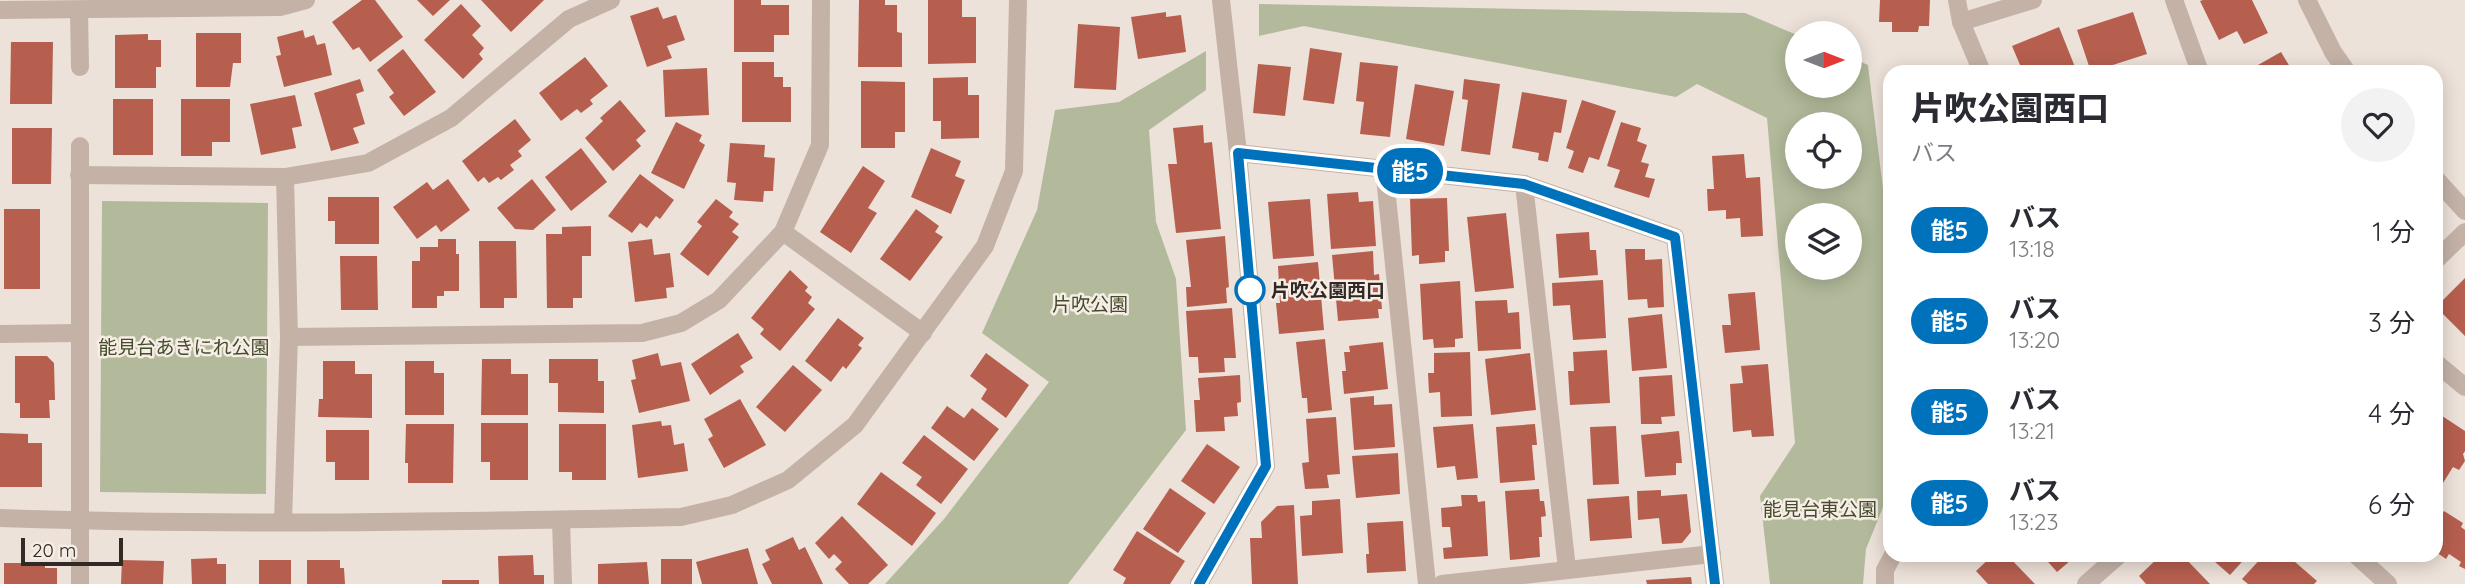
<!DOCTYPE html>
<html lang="ja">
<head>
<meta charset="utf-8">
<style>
  body { margin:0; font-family:Quicksand,"Noto Sans JP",sans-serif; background:#f2f2f3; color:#2b2b33; height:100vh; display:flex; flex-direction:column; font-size:26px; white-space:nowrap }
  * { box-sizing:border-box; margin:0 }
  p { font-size:23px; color:#7c7c81 }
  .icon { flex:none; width:38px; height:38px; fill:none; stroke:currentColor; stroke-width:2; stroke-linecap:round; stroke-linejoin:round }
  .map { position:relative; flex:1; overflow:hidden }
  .panel { position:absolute; left:1883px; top:65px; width:560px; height:497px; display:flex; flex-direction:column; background:#fff; border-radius:21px; box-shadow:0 4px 18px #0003 }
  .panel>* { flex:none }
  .badge { padding:0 14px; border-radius:23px; font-size:24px; line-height:46px }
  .needle { width:46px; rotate:90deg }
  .buttons { position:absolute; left:1785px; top:21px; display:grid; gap:14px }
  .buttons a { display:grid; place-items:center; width:77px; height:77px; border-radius:50%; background:#fff; box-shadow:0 4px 18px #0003; font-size:35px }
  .scale { position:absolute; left:21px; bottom:18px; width:102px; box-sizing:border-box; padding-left:7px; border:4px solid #312926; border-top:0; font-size:19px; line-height:24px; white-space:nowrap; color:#312926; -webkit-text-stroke:5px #f6ede5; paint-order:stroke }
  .map>.badge { position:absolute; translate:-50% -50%; box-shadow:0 0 0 4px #fff }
  .round { display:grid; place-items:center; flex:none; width:74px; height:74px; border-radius:37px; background:#f2f2f3 }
  .head { display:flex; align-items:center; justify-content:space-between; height:119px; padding:0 28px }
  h1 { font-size:33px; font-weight:800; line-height:52px }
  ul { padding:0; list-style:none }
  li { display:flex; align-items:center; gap:21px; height:91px; padding:0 28px }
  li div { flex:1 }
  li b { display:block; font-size:26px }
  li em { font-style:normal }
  li .badge { min-width:77px; font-weight:700; text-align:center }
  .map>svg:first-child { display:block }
</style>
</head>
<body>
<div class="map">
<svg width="2465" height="584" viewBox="0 0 2465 584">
  <rect width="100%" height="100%" fill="#ede2d9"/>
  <g fill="#b2ba9b" fill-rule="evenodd">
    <path d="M1259,4L1745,13L1797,35V86H1850V57L1868,65L1890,247V490L1866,549L1863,584H1770L1760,496L1795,443L1767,118L1697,84L1676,97L1304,26L1259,36ZM1797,124H1850V177H1797ZM1797,215H1850V268H1797Z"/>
    <polygon points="1206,51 1206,90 1149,130 1156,222 1176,279 1186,430 1068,584 885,584 944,519 1049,382 982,333 1037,210 1055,110 1119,102"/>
    <polygon points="102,201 268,203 266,494 100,492"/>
  </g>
  <g fill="#b65f4f">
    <polygon points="362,0 375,0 403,37 370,62 359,47 353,50 332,22"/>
    <polygon points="417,0 450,0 433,16"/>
    <polygon points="481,0 544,0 511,32"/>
    <polygon points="734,0 761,0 761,5 789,5 789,35 774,35 774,52 734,52"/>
    <polygon points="859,0 885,0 885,5 897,5 897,32 902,33 902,67 858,67"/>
    <polygon points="928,0 962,0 962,17 976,17 976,63 928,64"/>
    <polygon points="1880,0 1930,0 1929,26 1919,26 1918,32 1892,32 1892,22 1879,22"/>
    <polygon points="2203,0 2252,0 2268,33 2244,44 2237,31 2219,40 2200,1"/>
    <polygon points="461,4 481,26 472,35 484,48 479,54 483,59 463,79 424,40"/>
    <polygon points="658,7 663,19 676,15 685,40 667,46 672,58 647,67 630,16"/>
    <polygon points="1166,12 1166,17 1181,15 1186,52 1138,59 1131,17"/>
    <polygon points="2133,12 2147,54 2091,72 2077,30"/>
    <polygon points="1078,24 1120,27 1116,90 1074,88"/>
    <polygon points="2059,27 2077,72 2023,72 2012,46"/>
    <polygon points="303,30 305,38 314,35 317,45 325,43 332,75 284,87 276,56 281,55 277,37"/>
    <polygon points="196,33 241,33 241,63 233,63 230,87 196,87"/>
    <polygon points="148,34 148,40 161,40 161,67 156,67 156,88 115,88 115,35"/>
    <polygon points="11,42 53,42 52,104 10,104"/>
    <polygon points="1310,48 1342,53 1334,104 1303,100"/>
    <polygon points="403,49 436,92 404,116 389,97 394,93 377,70"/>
    <polygon points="2281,52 2293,72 2262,72 2258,65"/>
    <polygon points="585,57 608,86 590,100 593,104 581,113 577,109 561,121 539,93"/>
    <polygon points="742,62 774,62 774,77 783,77 783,87 791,87 791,122 742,122"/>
    <polygon points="1360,62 1398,66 1390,137 1360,134 1364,102 1356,101"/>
    <polygon points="1258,64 1291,67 1285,116 1253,113"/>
    <polygon points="707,68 709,115 665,117 663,70"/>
    <polygon points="968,77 968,95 979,95 979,138 941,139 941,121 933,121 933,78"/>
    <polygon points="360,79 364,91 356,94 365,124 353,128 359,143 331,151 314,93"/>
    <polygon points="1464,79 1500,84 1490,155 1461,151 1468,100 1462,99"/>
    <polygon points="861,81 905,82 905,132 895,132 895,148 861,148"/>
    <polygon points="1415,84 1454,91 1444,146 1406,139"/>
    <polygon points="1522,92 1567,100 1561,133 1554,132 1548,162 1538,160 1539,153 1512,148"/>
    <polygon points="295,95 302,126 292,128 296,148 261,155 250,104"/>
    <rect x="113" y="99" width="40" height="56"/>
    <polygon points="181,99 230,99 230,142 212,142 212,156 181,156"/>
    <polygon points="620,100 646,131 636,140 641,146 613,171 585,138 603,121 600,118"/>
    <polygon points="1582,100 1616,111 1599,160 1589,157 1583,173 1568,168 1574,151 1566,148"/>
    <polygon points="515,119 531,140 518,151 522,156 510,165 514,170 501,180 498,177 489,183 484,177 478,182 462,161"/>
    <polygon points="676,122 702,135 699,141 705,145 684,189 651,173"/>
    <polygon points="1621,122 1641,128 1637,141 1647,145 1641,162 1649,164 1645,177 1655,179 1649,198 1614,187 1620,170 1607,166"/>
    <polygon points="1203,125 1204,143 1212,142 1221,229 1176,233 1168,164 1177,164 1173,128"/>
    <polygon points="12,128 52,128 51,184 12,184"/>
    <polygon points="730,143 765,145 764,157 775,158 773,191 764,191 763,202 734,200 736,183 727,182"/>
    <polygon points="581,148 607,182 571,211 545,177"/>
    <polygon points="931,148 961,161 955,176 965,180 951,214 911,197"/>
    <polygon points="1744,154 1746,178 1760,177 1763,236 1741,237 1740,218 1726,219 1726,210 1708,211 1707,189 1714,189 1712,156"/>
    <polygon points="863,166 885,181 868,208 877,213 851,253 820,232"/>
    <polygon points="640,174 674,200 660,219 656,216 647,228 640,223 632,233 608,216"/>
    <polygon points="448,179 470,210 441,232 436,225 417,239 393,207 427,182 433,190"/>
    <polygon points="532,179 556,210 533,230 515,229 497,208"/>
    <polygon points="1358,192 1359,202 1373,201 1376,246 1331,249 1327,194"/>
    <polygon points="328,197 379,197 379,244 335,244 335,221 328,221"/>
    <polygon points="1447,198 1449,251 1445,251 1445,262 1419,264 1419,255 1412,256 1410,199"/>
    <polygon points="716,199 733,212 729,217 739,224 732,232 739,237 708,276 680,254 702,226 697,222"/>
    <polygon points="1310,199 1314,256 1273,259 1268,202"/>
    <rect x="4" y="209" width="36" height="80"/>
    <polygon points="916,209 939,226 935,232 943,237 910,281 880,259"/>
    <polygon points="1506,213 1514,288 1475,292 1467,217"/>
    <polygon points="591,226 591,256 582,256 582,298 573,298 573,308 547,308 546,234 562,234 562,227"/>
    <polygon points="1589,232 1590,250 1596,250 1598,275 1559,278 1556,234"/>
    <polygon points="1225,236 1229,287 1226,288 1227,303 1187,307 1186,287 1191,287 1186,240"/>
    <polygon points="438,239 456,239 456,254 459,254 459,291 444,291 444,296 437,296 437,308 412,308 412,261 420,261 420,247 438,247"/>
    <polygon points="652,239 654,255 670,253 674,287 666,288 667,298 635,302 628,242"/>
    <polygon points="479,241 516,241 517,298 504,298 504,308 480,308"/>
    <polygon points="1625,249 1645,249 1645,260 1662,259 1664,307 1648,308 1647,299 1628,300"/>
    <polygon points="1373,251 1374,275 1379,274 1382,309 1378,309 1379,318 1338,321 1332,255"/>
    <polygon points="340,256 377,256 378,310 341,310"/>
    <polygon points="1318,262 1324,330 1279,334 1276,303 1280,303 1278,266"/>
    <polygon points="790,270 808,287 805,291 812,297 808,303 815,309 780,351 760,334 764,329 751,318"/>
    <polygon points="2465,278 2465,336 2436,307"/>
    <polygon points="1603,280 1606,338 1573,340 1570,305 1553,306 1552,283"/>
    <polygon points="1460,281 1463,338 1455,339 1455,347 1434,348 1433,339 1423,340 1420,284"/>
    <polygon points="1755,292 1760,350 1725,353 1722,325 1731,325 1728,294"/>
    <polygon points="1507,300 1508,313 1519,312 1521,349 1478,351 1475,301"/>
    <polygon points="1232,308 1236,358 1224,358 1225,372 1199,373 1198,357 1189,357 1186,311"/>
    <polygon points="1662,314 1667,368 1632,371 1628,318"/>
    <polygon points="838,318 864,338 858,345 862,348 846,369 843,366 831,382 805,361"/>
    <polygon points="738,333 753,358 740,366 744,372 710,395 691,364"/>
    <polygon points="1325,339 1332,410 1308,413 1307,398 1302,398 1296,342"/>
    <polygon points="1383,342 1388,389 1344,394 1342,371 1346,371 1344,352 1350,352 1349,346"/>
    <polygon points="1607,350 1610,403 1570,405 1568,371 1574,371 1573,352"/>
    <polygon points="1470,352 1472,416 1441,417 1440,392 1429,393 1428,373 1434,373 1434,353"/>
    <polygon points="658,353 661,366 681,362 690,401 639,413 631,380 636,379 632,360"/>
    <polygon points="986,353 1029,385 1006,418 981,399 987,389 970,376"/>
    <polygon points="1530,353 1536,410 1491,415 1485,359"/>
    <polygon points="15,356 47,356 54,363 55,400 49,400 50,418 20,418 20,403 15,403"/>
    <polygon points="482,359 511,359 511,374 528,374 528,415 481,415"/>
    <polygon points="549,359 598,359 598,381 604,381 604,413 558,412 558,383 549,383"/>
    <polygon points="323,361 355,361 355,374 372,374 372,418 318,417 319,399 323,399"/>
    <polygon points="405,361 434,361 434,373 444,373 444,415 405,415"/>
    <polygon points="1768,364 1774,436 1752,437 1751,430 1733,432 1730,384 1743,383 1741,366"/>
    <polygon points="793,365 822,390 785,432 756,407"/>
    <polygon points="1240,375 1241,402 1237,403 1238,416 1224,417 1225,431 1196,432 1194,400 1200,400 1198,378"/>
    <polygon points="1672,375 1675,416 1661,417 1662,424 1641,424 1639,377"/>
    <polygon points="1374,396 1374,405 1392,404 1395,447 1354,450 1350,398"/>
    <polygon points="740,399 766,445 724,468 708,439 713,436 704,419"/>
    <polygon points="947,406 964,418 972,408 999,429 974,461 931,428"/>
    <polygon points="2436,412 2465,431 2465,451 2463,454 2465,461 2459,470 2453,467 2443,483 2436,478"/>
    <polygon points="1336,417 1340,474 1327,475 1329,488 1305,489 1302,463 1309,462 1306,419"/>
    <polygon points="661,421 662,426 671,425 674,445 684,443 688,471 638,478 632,425"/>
    <polygon points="481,423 528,423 528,480 490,480 490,462 481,462"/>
    <polygon points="406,424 454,424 453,483 408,483 408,463 405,463"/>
    <polygon points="559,424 606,424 606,480 572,480 572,472 559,472"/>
    <polygon points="1473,424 1478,478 1457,480 1455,466 1437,468 1433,427"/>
    <polygon points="1535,424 1537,445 1532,445 1535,480 1500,483 1496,427"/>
    <polygon points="1616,426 1619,484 1593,485 1590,427"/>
    <polygon points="326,430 369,430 369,480 335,480 335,462 326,462"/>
    <polygon points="1679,431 1682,463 1676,463 1676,475 1645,477 1641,435"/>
    <polygon points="0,433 28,434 28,443 42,443 42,487 0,487"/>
    <polygon points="924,435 968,469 941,504 916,485 922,477 902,463"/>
    <polygon points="1207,444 1240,467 1214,504 1181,481"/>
    <polygon points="1398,453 1400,494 1356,498 1352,456"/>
    <polygon points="881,472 936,513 912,546 857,504"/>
    <polygon points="1170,488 1206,513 1178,553 1143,529"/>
    <polygon points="1539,489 1540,501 1544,501 1546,516 1541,517 1542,537 1539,537 1540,557 1510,560 1505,491"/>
    <polygon points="1661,490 1661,496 1687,494 1691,532 1682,543 1662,544 1659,518 1638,520 1637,491"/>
    <polygon points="1461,495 1477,495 1478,502 1485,501 1488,556 1444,559 1443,548 1452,547 1450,527 1442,527 1441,508 1462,506"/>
    <polygon points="1629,496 1632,538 1590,541 1587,499"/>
    <polygon points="1340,499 1343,553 1302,556 1300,516 1312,515 1312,501"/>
    <polygon points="1294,505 1298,584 1252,584 1250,538 1262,538 1261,522 1277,506"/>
    <polygon points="2444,511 2463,523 2461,527 2465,530 2465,569 2459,566 2461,562 2449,554 2446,559 2436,552 2436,523"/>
    <polygon points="842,516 888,565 868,584 849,584 835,569 842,562 834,554 829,559 815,543"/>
    <polygon points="1403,521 1406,571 1367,573 1366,554 1369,554 1367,523"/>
    <polygon points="1137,531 1185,561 1170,584 1123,584 1126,578 1113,570"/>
    <polygon points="793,537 799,550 805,547 823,584 772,584 762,564 770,560 765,550"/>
    <polygon points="748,548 758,584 702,584 696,562"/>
    <polygon points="533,555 534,575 544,575 544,584 499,584 498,556"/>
    <polygon points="1993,555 2007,555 2035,584 1988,584 1976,571"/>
    <polygon points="2042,555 2077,555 2057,572"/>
    <polygon points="2161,555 2182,555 2210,584 2146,584 2139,576"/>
    <polygon points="2207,555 2248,555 2230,575"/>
    <polygon points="2264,555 2287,555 2317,581 2314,584 2248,584 2242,579"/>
    <polygon points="217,558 217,564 226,564 226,584 192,584 191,559"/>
    <rect x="661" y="559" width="31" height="25"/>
    <polygon points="122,560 164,561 163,584 121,584"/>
    <rect x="259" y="560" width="32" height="24"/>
    <polygon points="307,560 340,560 340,568 344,568 345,584 307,584"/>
    <polygon points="647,562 649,584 598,584 598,564"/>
    <polygon points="4,563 45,563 45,568 57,568 57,584 4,584"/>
    <polygon points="1691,577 1692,584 1647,584 1646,580"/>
    <rect x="442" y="580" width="37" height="4"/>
  </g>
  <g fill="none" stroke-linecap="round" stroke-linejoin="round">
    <g stroke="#c4b2a7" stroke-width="18">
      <polyline points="1957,0 1961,22 1982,72"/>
      <polyline points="2174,0 2200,72"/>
      <polyline points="0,10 280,7 306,0"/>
      <polyline points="79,11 80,67"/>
      <polyline points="1961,22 2033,0"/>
      <polyline points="80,146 80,584"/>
      <polyline points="1238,153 1524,184 1675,237 1715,584"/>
      <polyline points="1384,168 1427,584"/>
      <polyline points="79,175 285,177 368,163 451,118 569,19 611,0"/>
      <polyline points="1524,184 1567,569"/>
      <polyline points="783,232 923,333"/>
      <polyline points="2436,260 2465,232"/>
      <polyline points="0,334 79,333"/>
      <polyline points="289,337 642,333 681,323 719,300 783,232 820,145 821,0"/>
      <polyline points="2436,363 2465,387"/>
      <polyline points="561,520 563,584"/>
      <polyline points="283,521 289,337 285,177"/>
      <polyline points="2356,555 2388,584"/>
      <polyline points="1199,584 1266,466 1238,153 1221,0"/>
      <polyline points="1442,584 1712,554"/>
      <polyline points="1885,584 1885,570 1893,555"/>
      <polyline points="2086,584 2119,555"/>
    </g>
    <g stroke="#c4b2a7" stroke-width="18">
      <polyline points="2307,0 2333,52 2347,72"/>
      <polyline points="2436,179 2465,211"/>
      <path d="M0,518C227,526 455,522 681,517L732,505L788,480L855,425L985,246L1014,171L1018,0"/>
    </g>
  </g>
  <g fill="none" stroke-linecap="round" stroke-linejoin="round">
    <defs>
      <polyline id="line" points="1199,584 1266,466 1238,153 1524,184 1675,237 1715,584"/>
    </defs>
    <use href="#line" stroke="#fff" stroke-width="16"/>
    <use href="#line" stroke="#0072bc" stroke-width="10"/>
  </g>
  <circle fill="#fff" stroke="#0072bc" stroke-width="3.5" cx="1250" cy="290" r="14"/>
  <g text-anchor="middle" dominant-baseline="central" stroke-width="5" stroke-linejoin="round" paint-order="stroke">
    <g font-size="19" font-weight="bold" fill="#312926" stroke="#f6ede5" text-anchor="start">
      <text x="1271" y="290">片吹公園西口</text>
    </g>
    <g font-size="19" fill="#444c2d" stroke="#f6ede5">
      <text x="1090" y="304">片吹公園</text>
      <text x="184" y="347">能見台あきにれ公園</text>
      <text x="1820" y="509">能見台東公園</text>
    </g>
  </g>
</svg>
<div class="buttons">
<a><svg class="needle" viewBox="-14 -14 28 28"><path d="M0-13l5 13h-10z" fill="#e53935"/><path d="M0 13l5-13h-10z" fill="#7c7c81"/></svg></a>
<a><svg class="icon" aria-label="locate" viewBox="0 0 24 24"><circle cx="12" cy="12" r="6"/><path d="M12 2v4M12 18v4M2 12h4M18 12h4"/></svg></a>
<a><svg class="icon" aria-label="layers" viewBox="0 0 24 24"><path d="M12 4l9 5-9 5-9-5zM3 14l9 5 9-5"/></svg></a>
</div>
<div class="scale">20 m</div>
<b class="badge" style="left:1410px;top:171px;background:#0072bc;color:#fff">能5</b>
<section class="panel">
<div class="head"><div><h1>片吹公園西口</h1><p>バス</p></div><a class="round"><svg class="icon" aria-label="heart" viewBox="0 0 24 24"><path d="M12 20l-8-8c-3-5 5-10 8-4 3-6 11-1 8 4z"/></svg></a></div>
<ul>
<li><span class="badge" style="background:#0072bc;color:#fff">能5</span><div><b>バス</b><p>13:18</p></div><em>1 分</em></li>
<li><span class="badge" style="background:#0072bc;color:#fff">能5</span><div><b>バス</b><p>13:20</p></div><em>3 分</em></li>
<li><span class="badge" style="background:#0072bc;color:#fff">能5</span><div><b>バス</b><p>13:21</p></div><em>4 分</em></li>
<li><span class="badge" style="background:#0072bc;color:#fff">能5</span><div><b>バス</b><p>13:23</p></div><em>6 分</em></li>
</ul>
</section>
</div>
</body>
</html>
